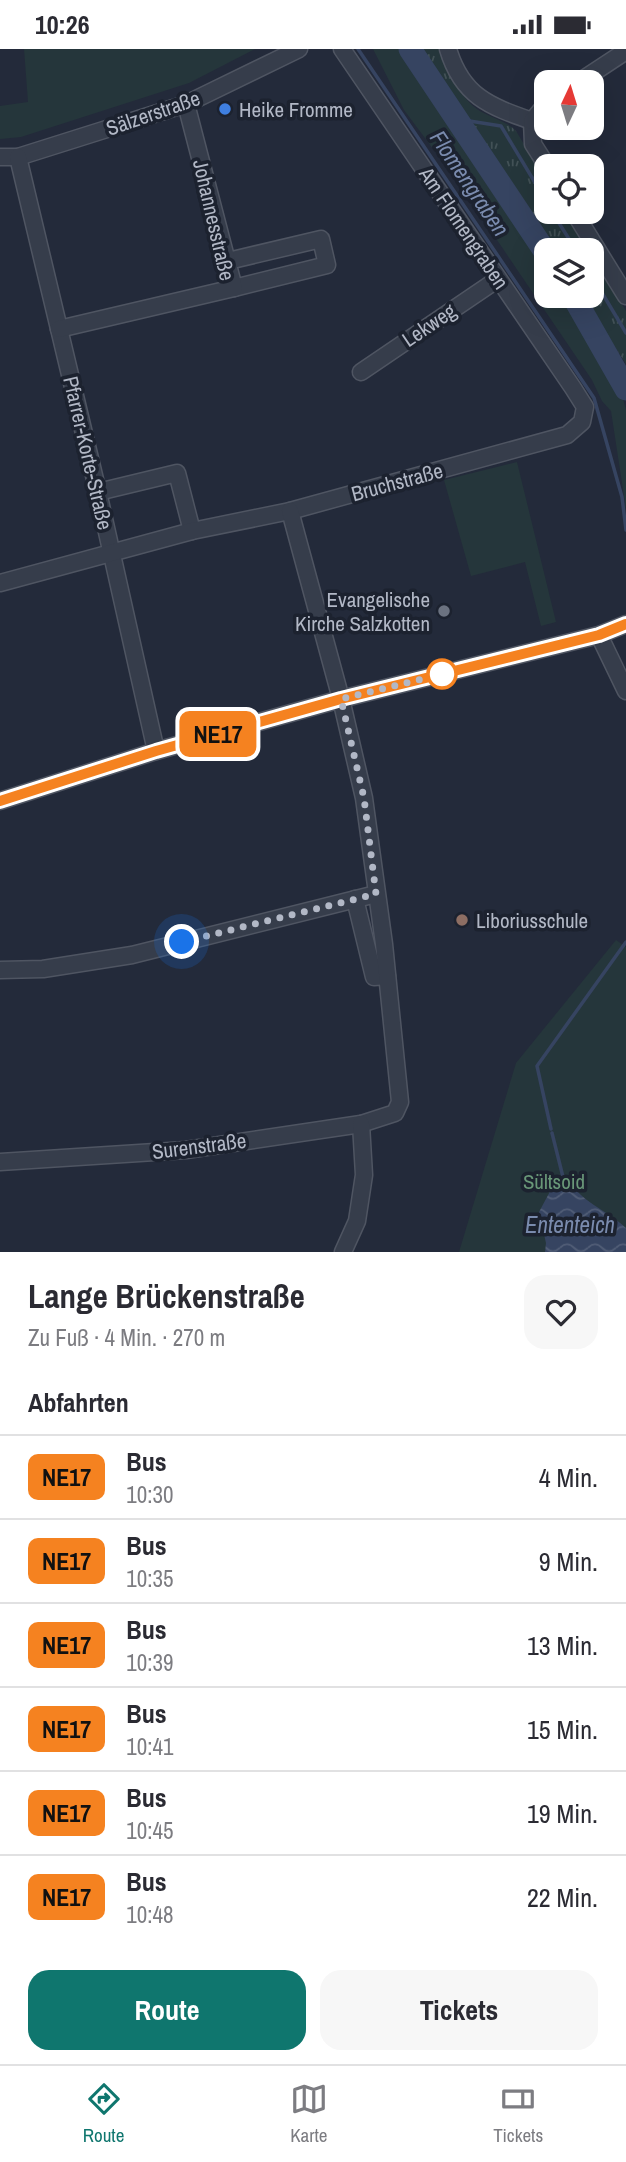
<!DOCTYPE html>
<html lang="de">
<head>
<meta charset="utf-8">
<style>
  body { margin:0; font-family:"Archivo Narrow",sans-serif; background:#f7f7f7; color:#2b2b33; height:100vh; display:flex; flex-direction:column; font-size:26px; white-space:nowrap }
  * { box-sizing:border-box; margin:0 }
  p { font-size:23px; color:#7c7c81 }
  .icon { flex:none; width:38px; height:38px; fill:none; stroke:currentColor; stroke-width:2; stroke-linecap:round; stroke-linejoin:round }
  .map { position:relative; height:1203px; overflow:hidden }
  .sheet { display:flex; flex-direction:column; background:#fff; flex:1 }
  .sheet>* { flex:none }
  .badge { padding:0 14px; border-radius:10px; font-size:24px; line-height:46px }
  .needle { width:46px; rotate:4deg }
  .controls { position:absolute; left:534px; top:21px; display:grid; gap:14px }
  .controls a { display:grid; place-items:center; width:70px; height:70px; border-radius:14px; background:#fff; box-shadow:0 7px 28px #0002; font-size:35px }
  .you { position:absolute; width:35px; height:35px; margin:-18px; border:5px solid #fff; border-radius:50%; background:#1a73e8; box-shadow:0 0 0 10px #1a73e833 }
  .map>.badge { position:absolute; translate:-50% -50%; box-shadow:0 0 0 4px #fff }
  h2 { padding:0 28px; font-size:26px; line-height:63px }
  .round { display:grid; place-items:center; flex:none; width:74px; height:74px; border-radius:21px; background:#f7f7f7 }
  .head { display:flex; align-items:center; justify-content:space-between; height:119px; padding:0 28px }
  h1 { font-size:33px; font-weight:800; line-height:52px }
  .button { display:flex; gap:14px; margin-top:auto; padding:14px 28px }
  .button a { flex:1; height:80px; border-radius:21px; background:#0f766e; color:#fff; font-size:28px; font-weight:800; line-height:80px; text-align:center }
  .button a+a { background:#f7f7f7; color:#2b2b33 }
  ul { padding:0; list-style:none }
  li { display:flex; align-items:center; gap:21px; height:84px; padding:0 28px; border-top:2px solid #e1e1e2 }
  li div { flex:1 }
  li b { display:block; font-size:26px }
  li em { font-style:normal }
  li .badge { min-width:77px; font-weight:700; text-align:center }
  .status { display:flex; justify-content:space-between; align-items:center; height:49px; padding:0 35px; background:#fff; direction:ltr }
  .status svg { height:19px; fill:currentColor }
  .tabs { display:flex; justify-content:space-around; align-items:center; height:98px; border-top:2px solid #e1e1e2; background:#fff; font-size:19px; color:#7c7c81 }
  .tabs a { display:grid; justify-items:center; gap:4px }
  .tabs .current { color:#0f766e }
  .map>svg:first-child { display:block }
</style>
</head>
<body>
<div class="status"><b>10:26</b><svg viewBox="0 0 49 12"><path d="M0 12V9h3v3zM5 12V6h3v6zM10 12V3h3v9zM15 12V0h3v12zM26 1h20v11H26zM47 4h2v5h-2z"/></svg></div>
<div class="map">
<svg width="626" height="1203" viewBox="0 0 626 1203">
  <defs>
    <pattern id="grass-tufts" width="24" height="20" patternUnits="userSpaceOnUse" patternTransform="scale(1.75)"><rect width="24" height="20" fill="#25363b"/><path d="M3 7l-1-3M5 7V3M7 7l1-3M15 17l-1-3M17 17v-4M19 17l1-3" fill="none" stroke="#425156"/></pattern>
    <pattern id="water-waves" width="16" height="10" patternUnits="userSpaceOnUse" patternTransform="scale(1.75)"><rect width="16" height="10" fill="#364461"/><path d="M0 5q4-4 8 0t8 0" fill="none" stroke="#515d76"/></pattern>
  </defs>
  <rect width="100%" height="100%" fill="#232a3a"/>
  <g fill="url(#grass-tufts)">
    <path d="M422,0H441C450,19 457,43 473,57C485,68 504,70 516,82L546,132V163H565L588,201H552Z"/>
    <polygon points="592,206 626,262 626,315 582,247 592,247"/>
  </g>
  <g fill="#25363b">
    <polygon points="24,0 255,0 189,34 21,88 0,90 0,57 28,53"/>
    <polygon points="373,0 400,0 546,223 546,247 561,247 613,328 622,346 626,361 626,460 611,362 602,352 592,331 457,132 404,61"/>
    <polygon points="517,413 556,573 541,577 525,513 471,527 444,431"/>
    <polygon points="616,891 626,898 626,1203 459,1203 516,1014"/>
  </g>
  <path fill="url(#water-waves)" d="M567,1127C581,1155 605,1159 626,1179V1203H545L546,1194L539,1163L554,1135Z"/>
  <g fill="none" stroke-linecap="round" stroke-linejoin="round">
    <g stroke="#364461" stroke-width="3.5">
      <polyline points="358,0 594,349 622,448 626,481"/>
      <polyline points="457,70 501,77 546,152"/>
      <polyline points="552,163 576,201"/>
      <polyline points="592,227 626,284"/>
      <polyline points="551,1080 537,1017 626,893"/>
      <polyline points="552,1084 563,1128"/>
    </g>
    <g stroke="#364461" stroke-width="23">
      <polyline points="410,0 546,204"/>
      <polyline points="573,247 626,340"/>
    </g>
    <defs>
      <g id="minor">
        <path d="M448,0C462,47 489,57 532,72"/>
        <polyline points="579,33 626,2"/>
        <polyline points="532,72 533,95 547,117"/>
        <polyline points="532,72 546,55"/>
        <polyline points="0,108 18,108 186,55 299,0"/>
        <polyline points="18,108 98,443 156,702"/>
        <polyline points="574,163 626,247"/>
        <polyline points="228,212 321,190 327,216 234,239"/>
        <polyline points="59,280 234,239 186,55"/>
        <polyline points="361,323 498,230"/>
        <polyline points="98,443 177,424 192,482"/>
        <polyline points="0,534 192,482 290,462 567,386 582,373 585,358 573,339 342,0"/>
        <polyline points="599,586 626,642"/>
        <polyline points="0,752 156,702 341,650 599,586 626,575"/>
        <polyline points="355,850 374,928 387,927"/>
        <polyline points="0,921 43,920 132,906 376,845"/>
        <polyline points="0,1113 186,1101 361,1075 395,1064 400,1053 384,895 364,749 341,650 290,462"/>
        <polyline points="343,1203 357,1172 364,1126 361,1075"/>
      </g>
    </defs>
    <use href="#minor" stroke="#4f5562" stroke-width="19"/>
    <use href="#minor" stroke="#363d4b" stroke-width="16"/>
  </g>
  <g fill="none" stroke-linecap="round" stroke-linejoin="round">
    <defs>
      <polyline id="line" points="0,752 156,702 341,650 599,586 626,575"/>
    </defs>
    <use href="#line" stroke="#fff" stroke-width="16"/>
    <use href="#line" stroke="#f58220" stroke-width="10"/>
    <polyline stroke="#b2b8c6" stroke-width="7" stroke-dasharray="0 12.6" points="182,893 376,845 364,749 341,650 451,623 442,625"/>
  </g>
  <circle fill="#3f7fe0" stroke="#1c222f" stroke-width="2.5" cx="225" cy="60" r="7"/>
  <circle fill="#6b7280" stroke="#1c222f" stroke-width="2.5" cx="444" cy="562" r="7"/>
  <circle fill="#fff" stroke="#f58220" stroke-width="3.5" cx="442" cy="625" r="14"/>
  <circle fill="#8d6e63" stroke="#1c222f" stroke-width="2.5" cx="462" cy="871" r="7"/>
  <g text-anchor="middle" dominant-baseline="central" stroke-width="7" stroke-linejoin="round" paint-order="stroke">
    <g font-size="21" fill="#b2b8c6" stroke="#1c222f" text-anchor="start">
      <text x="239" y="60">Heike Fromme</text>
      <text x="430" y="550" text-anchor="end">Evangelische<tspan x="430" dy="24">Kirche Salzkotten</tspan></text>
      <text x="476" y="871">Liboriusschule</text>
    </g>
    <g font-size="21" fill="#b2b8c6" stroke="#1c222f">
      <text transform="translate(153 64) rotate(-19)">Sälzerstraße</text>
      <text transform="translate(214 171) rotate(77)">Johannesstraße</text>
      <text transform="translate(464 179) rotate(56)">Am Flomengraben</text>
      <text transform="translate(429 276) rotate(-34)">Lekweg</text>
      <text transform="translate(88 404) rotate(77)">Pfarrer-Korte-Straße</text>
      <text transform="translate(397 433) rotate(-15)">Bruchstraße</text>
      <text transform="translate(199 1097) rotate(-7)">Surenstraße</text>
    </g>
    <g font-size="21" fill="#699778" stroke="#1c222f">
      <text x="554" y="1132">Sültsoid</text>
    </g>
    <g font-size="23" font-style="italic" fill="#7a8bae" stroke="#1c222f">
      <text transform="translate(470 134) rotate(56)">Flomengraben</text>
      <text x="570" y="1175">Ententeich</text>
    </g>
  </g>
</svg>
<div class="controls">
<a><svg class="needle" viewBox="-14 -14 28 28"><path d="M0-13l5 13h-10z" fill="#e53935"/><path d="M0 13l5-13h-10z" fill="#7c7c81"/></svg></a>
<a><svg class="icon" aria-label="locate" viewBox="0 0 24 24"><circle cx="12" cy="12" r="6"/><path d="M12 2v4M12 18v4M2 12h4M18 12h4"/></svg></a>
<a><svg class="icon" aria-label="layers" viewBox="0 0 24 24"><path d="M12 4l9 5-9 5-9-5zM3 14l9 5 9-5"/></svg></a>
</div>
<div class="you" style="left:182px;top:893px"></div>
<b class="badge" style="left:218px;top:685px;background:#f58220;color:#111">NE17</b>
</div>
<section class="sheet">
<div class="head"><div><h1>Lange Brückenstraße</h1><p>Zu Fuß · 4 Min. · 270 m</p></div><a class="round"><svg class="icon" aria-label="heart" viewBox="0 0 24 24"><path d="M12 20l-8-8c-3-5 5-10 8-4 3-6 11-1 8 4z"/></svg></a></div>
<h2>Abfahrten</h2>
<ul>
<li><span class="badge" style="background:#f58220;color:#111">NE17</span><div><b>Bus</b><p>10:30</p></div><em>4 Min.</em></li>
<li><span class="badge" style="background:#f58220;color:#111">NE17</span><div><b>Bus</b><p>10:35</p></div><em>9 Min.</em></li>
<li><span class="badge" style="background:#f58220;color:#111">NE17</span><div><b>Bus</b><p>10:39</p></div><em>13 Min.</em></li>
<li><span class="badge" style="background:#f58220;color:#111">NE17</span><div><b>Bus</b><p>10:41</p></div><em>15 Min.</em></li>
<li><span class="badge" style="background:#f58220;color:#111">NE17</span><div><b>Bus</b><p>10:45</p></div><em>19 Min.</em></li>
<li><span class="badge" style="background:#f58220;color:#111">NE17</span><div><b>Bus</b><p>10:48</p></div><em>22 Min.</em></li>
</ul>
<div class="button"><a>Route</a><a>Tickets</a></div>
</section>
<nav class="tabs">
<a class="current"><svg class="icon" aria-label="directions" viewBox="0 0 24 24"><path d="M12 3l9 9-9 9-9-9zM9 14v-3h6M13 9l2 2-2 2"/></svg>Route</a>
<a><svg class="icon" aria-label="map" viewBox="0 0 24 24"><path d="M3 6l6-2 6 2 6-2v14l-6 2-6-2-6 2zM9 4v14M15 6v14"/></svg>Karte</a>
<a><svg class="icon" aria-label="tickets" viewBox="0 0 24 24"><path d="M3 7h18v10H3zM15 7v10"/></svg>Tickets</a>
</nav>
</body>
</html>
